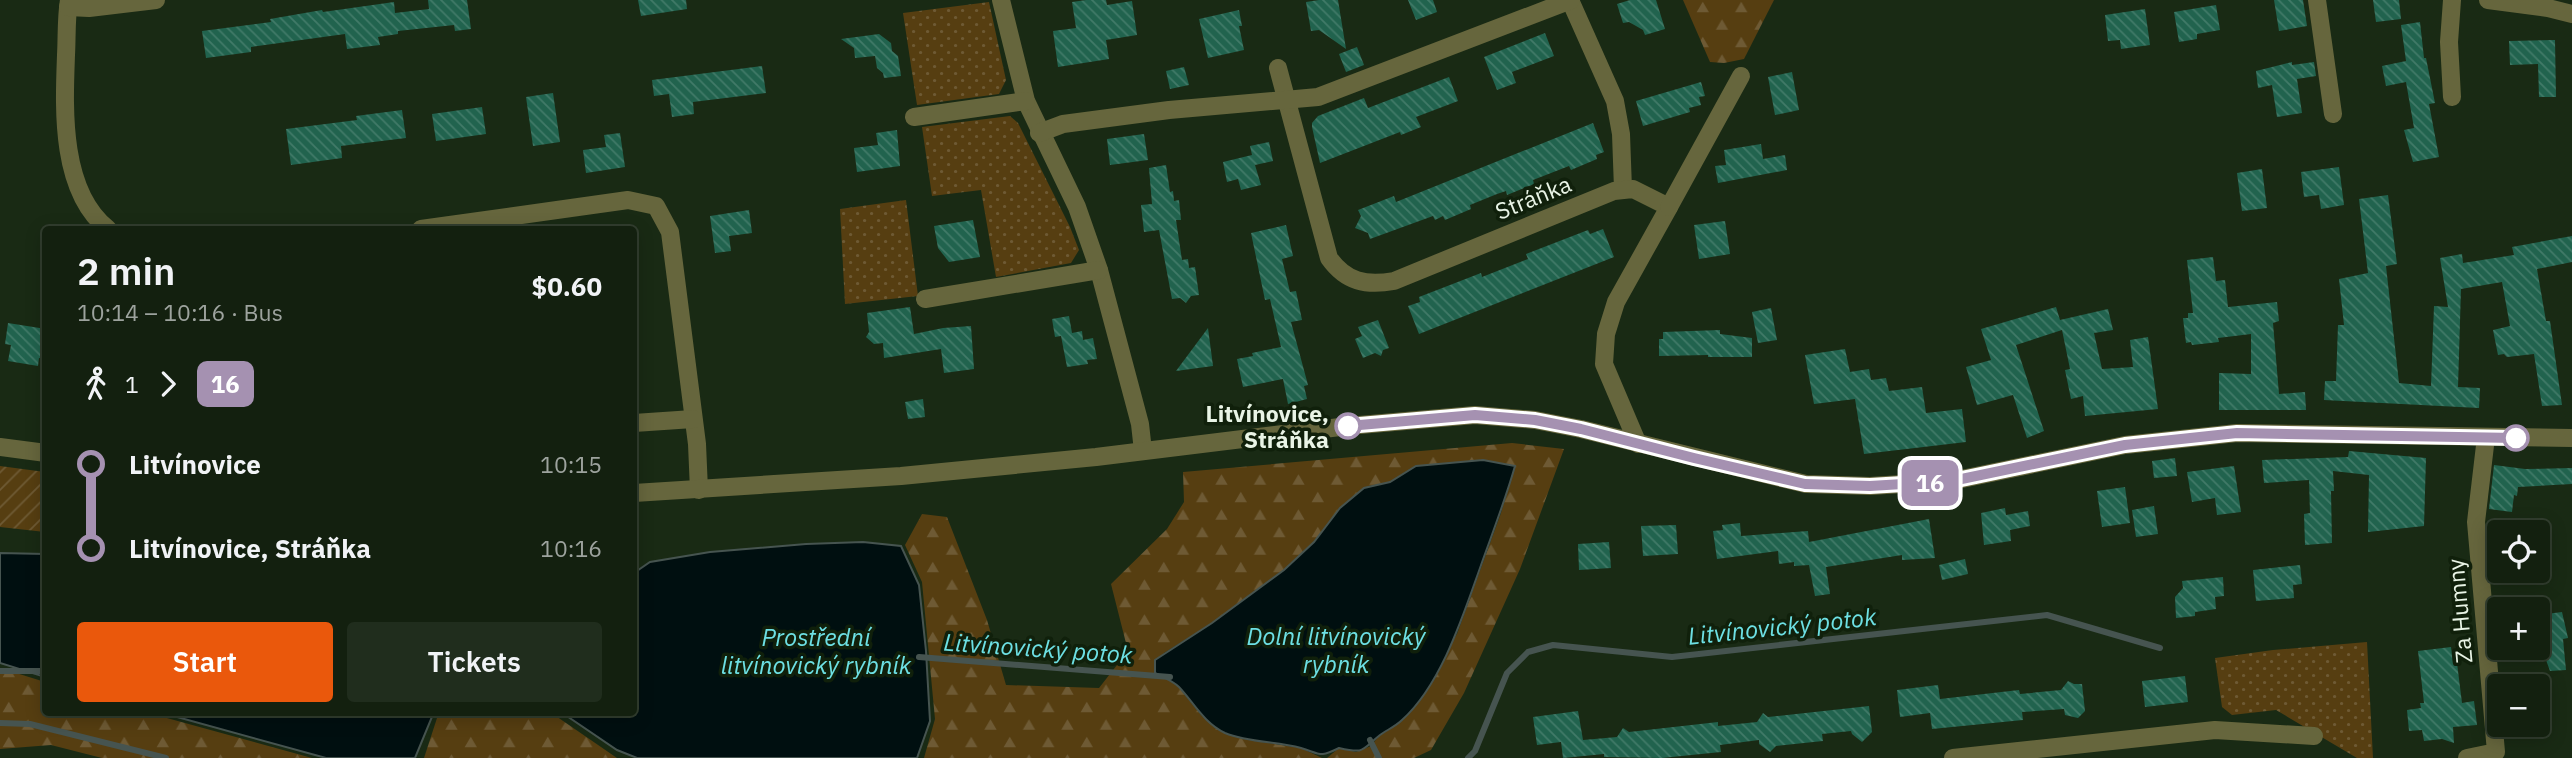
<!DOCTYPE html>
<html lang="en">
<head>
<meta charset="utf-8">
<style>
  body { margin:0; font-family:"IBM Plex Sans",sans-serif; background:#202d1d; color:#f1f3f6; height:100vh; display:flex; flex-direction:column; font-size:26px; white-space:nowrap }
  * { box-sizing:border-box; margin:0 }
  p { font-size:23px; color:#9da39e }
  .icon { flex:none; width:38px; height:38px; fill:none; stroke:currentColor; stroke-width:2; stroke-linecap:round; stroke-linejoin:round }
  .map { position:relative; flex:1; overflow:hidden }
  .sheet { position:absolute; left:42px; top:226px; width:595px; height:490px; display:flex; flex-direction:column; background:#13200f; border-radius:7px; box-shadow:0 4px 18px #0003,0 0 0 2px #323e2f }
  .sheet>* { flex:none }
  .badge { padding:0 14px; border-radius:10px; font-size:24px; line-height:46px }
  .buttons { position:absolute; left:2487px; top:520px; display:grid; gap:14px }
  .buttons a { display:grid; place-items:center; width:63px; height:63px; border-radius:7px; background:#13200f; box-shadow:0 4px 18px #0003,0 0 0 2px #323e2f; font-size:35px }
  .map>.badge { position:absolute; translate:-50% -50%; box-shadow:0 0 0 4px #fff }
  .legs { display:flex; align-items:center; gap:10px; height:77px; padding:0 35px; font-size:23px }
  .legs p { margin-inline-start:auto }
  .head { display:flex; align-items:center; justify-content:space-between; height:119px; padding:0 35px }
  h1 { font-size:38px; font-weight:600; line-height:52px }
  .button { display:flex; gap:14px; margin-top:auto; padding:14px 35px }
  .button a { flex:1; height:80px; border-radius:7px; background:#ea580c; color:#fff; font-size:28px; font-weight:600; line-height:80px; text-align:center }
  .button a+a { background:#202d1d; color:#f1f3f6 }
  ul { padding:0 35px; list-style:none }
  li { display:flex; align-items:center; gap:24px; height:84px; font-size:26px }
  li i { display:grid; place-items:center; width:10px; height:100%; margin:0 9px; background:currentColor }
  li i::after { content:''; width:18px; height:18px; margin:-9px; border:5px solid; border-radius:50%; background:#13200f }
  li p { margin-inline-start:auto }
  li:first-child i { background:linear-gradient(#0000 50%,currentColor 0) }
  li:last-child i { background:linear-gradient(currentColor 50%,#0000 0) }
  .map>svg:first-child { display:block }
</style>
</head>
<body>
<div class="map">
<svg width="2572" height="758" viewBox="0 0 2572 758">
  <defs>
    <pattern id="grass-dots" width="8" height="8" patternUnits="userSpaceOnUse" patternTransform="scale(1.75)"><rect width="8" height="8" fill="#563e11"/><path d="M2 2h.1M6 6h.1" fill="none" stroke="#6e5a34" stroke-width="1.8" stroke-linecap="round"/></pattern>
    <pattern id="forest-firs" width="22" height="20" patternUnits="userSpaceOnUse" patternTransform="scale(1.75)"><rect width="22" height="20" fill="#563e11"/><path d="M5 1l3.5 6h-7zM16 11l3.5 6h-7z" fill="#6e5a34"/></pattern>
    <pattern id="garden-furrows" width="10" height="10" patternUnits="userSpaceOnUse" patternTransform="scale(1.75)"><rect width="10" height="10" fill="#563e11"/><path d="M-1 1l2-2M0 10L10 0M9 11l2-2" fill="none" stroke="#6e5a34"/></pattern>
    <pattern id="building-back-hatch" width="6" height="6" patternUnits="userSpaceOnUse" patternTransform="scale(1.75)"><rect width="6" height="6" fill="#21634e"/><path d="M-1 5l2 2M0 0l6 6M5-1l2 2" fill="none" stroke="#417a68"/></pattern>
  </defs>
  <rect width="100%" height="100%" fill="#192a14"/>
  <g fill="url(#grass-dots)">
    <polygon points="989,2 1006,80 999,94 917,105 903,13"/>
    <polygon points="1010,116 1018,123 1070,227 1079,250 1071,263 996,277 981,190 932,196 922,127"/>
    <polygon points="906,200 918,296 845,304 840,209"/>
    <polygon points="2367,642 2373,758 2357,758 2276,710 2232,715 2222,707 2215,658 2273,650"/>
  </g>
  <g fill="url(#forest-firs)">
    <polygon points="1683,0 1774,0 1744,59 1724,63 1710,62"/>
    <polygon points="1512,443 1564,449 1520,569 1464,693 1431,750 1414,758 1327,758 1339,748 1356,752 1371,746 1378,737 1403,720 1457,634 1501,513 1514,466 1483,460 1417,466 1390,482 1364,488 1340,508 1314,542 1284,570 1212,623 1164,653 1156,673 1177,685 1202,716 1255,741 1301,748 1322,758 924,758 935,719 922,582 905,545 922,514 947,517 987,620 1006,685 1099,688 1128,651 1111,584 1167,529 1184,502 1183,472"/>
    <polygon points="0,668 45,682 46,712 145,712 312,758 102,758 51,745 0,749"/>
    <polygon points="439,712 550,712 617,758 424,758"/>
  </g>
  <polygon fill="url(#garden-furrows)" points="0,466 45,472 45,532 0,527"/>
  <g fill="#000f10" stroke="#465450" stroke-width="2">
    <path d="M1483,460L1515,466C1505,501 1492,534 1480,568C1463,616 1441,685 1402,720C1396,726 1387,730 1380,735C1361,750 1366,754 1339,748C1319,758 1321,754 1301,748C1276,741 1250,743 1225,733C1204,723 1194,703 1179,687C1173,681 1163,677 1155,673V660L1212,623L1284,570L1314,542L1340,508L1364,488L1390,482L1416,466Z"/>
    <polygon points="863,542 901,546 919,585 926,651 930,721 917,758 637,758 617,750 561,712 634,712 634,573 650,562 710,552 806,544"/>
    <polygon points="0,553 45,554 45,677 0,663"/>
    <polygon points="159,712 434,712 415,758 326,758"/>
  </g>
  <g fill="none" stroke-linecap="round" stroke-linejoin="round">
    <g stroke="#465450" stroke-width="6">
      <polyline points="919,657 1170,677"/>
      <polyline points="0,671 46,671"/>
      <polyline points="0,723 30,724 166,758"/>
      <polyline points="1370,740 1379,758"/>
      <polyline points="1468,758 1475,751 1507,673 1528,652 1553,645 1672,657 2047,615 2160,648"/>
    </g>
  </g>
  <g fill="url(#building-back-hatch)">
    <polygon points="428,0 467,0 471,29 455,31 454,25 398,31 398,34 378,37 380,45 347,49 345,34 251,47 251,52 206,58 202,31 271,22 270,19 322,10 323,12 394,2 395,13 429,9"/>
    <polygon points="638,0 686,0 687,9 641,16"/>
    <polygon points="1086,0 1106,0 1107,5 1132,1 1137,35 1106,40 1109,59 1058,67 1053,31 1076,28 1072,2"/>
    <polygon points="1319,0 1338,0 1346,49 1319,30 1311,31 1306,2"/>
    <polygon points="1408,0 1433,0 1437,12 1416,20"/>
    <polygon points="1630,0 1656,0 1665,29 1645,35 1643,30 1629,22 1623,23 1617,4"/>
    <polygon points="2274,0 2303,0 2307,26 2279,31"/>
    <polygon points="2373,0 2399,0 2401,19 2376,22"/>
    <polygon points="2216,5 2220,30 2197,34 2197,39 2179,42 2174,12"/>
    <polygon points="2145,9 2150,45 2121,49 2120,40 2108,41 2105,15"/>
    <polygon points="1239,10 1242,26 1239,26 1244,50 1208,58 1199,19"/>
    <polygon points="2420,22 2424,58 2426,58 2435,103 2429,104 2439,157 2413,162 2404,130 2414,128 2406,82 2386,86 2382,66 2406,61 2401,25"/>
    <polygon points="1545,33 1554,56 1512,72 1516,83 1497,90 1484,57"/>
    <polygon points="879,34 891,43 892,51 898,56 901,76 884,78 883,73 877,68 875,56 855,58 854,48 841,39"/>
    <polygon points="2555,40 2556,97 2539,97 2538,64 2510,65 2509,41"/>
    <polygon points="1357,47 1364,65 1346,72 1339,54"/>
    <polygon points="2292,62 2292,65 2314,62 2316,76 2297,79 2302,113 2277,117 2272,85 2258,88 2256,71"/>
    <polygon points="762,66 766,93 693,102 694,114 672,117 669,94 654,96 652,80"/>
    <polygon points="1184,67 1189,85 1170,89 1166,71"/>
    <polygon points="1792,72 1799,110 1775,115 1768,77"/>
    <polygon points="1449,77 1458,101 1416,117 1421,127 1401,135 1400,132 1320,163 1312,127 1312,123 1318,116 1364,98 1368,108"/>
    <polygon points="1701,82 1705,96 1699,97 1701,105 1689,108 1690,112 1643,126 1636,101"/>
    <polygon points="553,93 560,142 533,146 526,97"/>
    <polygon points="482,107 486,134 436,141 432,114"/>
    <polygon points="402,110 406,138 341,146 342,158 291,165 286,129 357,120 356,116"/>
    <polygon points="1593,123 1604,152 1596,155 1597,159 1571,170 1569,166 1533,180 1534,184 1507,195 1506,191 1497,194 1470,205 1471,209 1445,220 1443,216 1435,220 1433,216 1370,239 1368,233 1355,228 1361,216 1358,210 1394,196 1396,202"/>
    <polygon points="897,130 900,166 857,172 854,148 878,145 876,133"/>
    <polygon points="620,133 625,167 586,173 583,150 606,147 604,135"/>
    <polygon points="1144,134 1148,160 1110,165 1107,139"/>
    <polygon points="1269,142 1273,161 1255,165 1261,185 1241,190 1238,179 1227,182 1223,162 1252,155 1250,146"/>
    <polygon points="1761,144 1763,159 1785,155 1787,170 1718,183 1715,166 1726,165 1724,150"/>
    <polygon points="1166,165 1170,192 1173,191 1174,201 1179,200 1181,220 1176,220 1182,260 1188,259 1189,268 1195,267 1199,295 1191,296 1186,303 1180,298 1172,299 1159,230 1144,232 1141,205 1152,204 1149,168"/>
    <polygon points="2339,167 2344,205 2321,209 2319,195 2304,197 2301,172"/>
    <polygon points="2262,169 2267,208 2242,211 2237,173"/>
    <polygon points="2388,195 2397,264 2386,266 2399,383 2431,386 2434,306 2448,307 2440,258 2462,254 2463,263 2514,255 2512,247 2572,236 2572,262 2537,269 2546,321 2550,321 2562,405 2542,406 2534,354 2507,357 2504,354 2498,355 2493,330 2510,326 2502,282 2461,289 2458,387 2480,388 2479,408 2324,400 2325,381 2336,381 2338,325 2344,325 2339,279 2368,273 2359,199"/>
    <polygon points="749,210 752,233 729,236 731,251 715,253 710,216"/>
    <polygon points="973,220 980,257 949,262 938,248 934,226"/>
    <polygon points="1725,221 1730,254 1699,259 1694,225"/>
    <polygon points="1286,225 1293,256 1282,259 1290,292 1296,291 1302,320 1291,322 1308,385 1304,386 1307,399 1288,404 1283,379 1243,387 1237,359 1253,356 1252,353 1281,347 1270,299 1265,300 1251,233"/>
    <polygon points="1603,229 1614,257 1419,334 1408,306 1420,302 1419,297 1481,273 1482,277 1528,259 1526,254 1588,230 1590,234"/>
    <polygon points="2213,257 2216,281 2225,280 2228,307 2277,302 2279,321 2273,323 2279,394 2305,392 2306,410 2219,410 2219,373 2251,374 2251,334 2218,338 2219,342 2192,345 2191,342 2186,343 2183,318 2188,318 2188,313 2193,313 2187,260"/>
    <polygon points="910,307 914,334 943,328 971,326 974,369 944,373 941,349 884,358 883,343 874,344 866,337 869,332 867,313"/>
    <polygon points="2056,307 2060,320 2108,309 2113,330 2094,333 2102,369 2133,367 2130,340 2148,337 2158,409 2085,416 2083,396 2071,399 2065,370 2070,369 2062,330 2016,345 2044,431 2027,438 2013,395 1977,405 1966,367 1991,360 1981,329"/>
    <polygon points="1771,308 1777,340 1758,343 1752,312"/>
    <polygon points="1069,316 1072,333 1082,331 1083,340 1093,338 1097,359 1087,360 1088,364 1067,367 1061,336 1055,337 1052,319"/>
    <polygon points="1378,320 1389,348 1383,350 1381,356 1375,353 1363,358 1355,339 1362,336 1358,327"/>
    <polygon points="8,323 46,329 46,359 39,358 38,366 8,361 11,345 5,344"/>
    <polygon points="1208,328 1213,366 1176,371"/>
    <polygon points="1720,330 1720,334 1752,338 1752,357 1708,357 1708,355 1659,356 1659,339 1663,339 1663,332"/>
    <polygon points="1845,349 1850,372 1869,369 1871,380 1886,378 1889,391 1922,387 1926,413 1962,409 1966,442 1864,454 1855,399 1814,404 1805,355"/>
    <polygon points="923,399 925,417 908,419 905,402"/>
    <polygon points="2349,451 2426,458 2424,526 2368,532 2369,475 2333,471 2334,491 2331,491 2332,543 2305,545 2304,514 2310,513 2309,480 2264,483 2262,460 2348,457"/>
    <polygon points="2175,458 2177,476 2154,478 2152,461"/>
    <polygon points="2494,465 2525,469 2572,468 2572,484 2518,487 2517,496 2514,495 2512,512 2489,509"/>
    <polygon points="2234,466 2241,512 2217,515 2215,498 2192,502 2187,472"/>
    <polygon points="2125,487 2130,523 2102,527 2097,491"/>
    <polygon points="2154,506 2158,534 2136,537 2132,510"/>
    <polygon points="2005,508 2006,515 2028,511 2030,526 2010,530 2011,541 1984,545 1981,513"/>
    <polygon points="1929,519 1935,558 1902,560 1902,555 1826,567 1830,594 1815,596 1809,565 1794,566 1794,562 1779,564 1778,551 1717,559 1713,531 1723,530 1722,525 1740,523 1741,536 1808,531 1809,542"/>
    <polygon points="1676,525 1678,554 1643,556 1641,526"/>
    <polygon points="1609,542 1611,568 1579,570 1578,544"/>
    <polygon points="1965,559 1968,574 1942,580 1939,565"/>
    <polygon points="2300,565 2302,584 2293,585 2294,598 2256,601 2253,570"/>
    <polygon points="2223,577 2224,596 2215,597 2216,609 2195,612 2195,616 2176,618 2175,597 2183,588 2182,581"/>
    <polygon points="2562,612 2568,638 2563,639 2566,670 2550,671 2538,638 2538,615"/>
    <polygon points="2451,647 2453,664 2457,663 2462,703 2474,701 2477,725 2453,727 2454,743 2442,739 2424,741 2422,730 2409,731 2407,710 2421,708 2420,703 2424,703 2418,651"/>
    <polygon points="2185,676 2188,702 2145,707 2142,681"/>
    <polygon points="2068,681 2074,684 2082,684 2085,711 2078,718 2065,715 2064,709 2022,712 2023,720 1932,729 1930,713 1900,717 1897,690 1938,685 1940,699 2019,690 2020,694 2061,690"/>
    <polygon points="1869,706 1872,732 1862,742 1852,734 1851,731 1822,734 1823,741 1776,746 1770,752 1759,744 1759,740 1720,745 1721,752 1662,758 1604,757 1604,754 1563,758 1561,742 1537,745 1533,717 1578,711 1583,740 1617,737 1623,728 1629,732 1718,722 1718,726 1757,722 1763,713 1768,717"/>
  </g>
  <g fill="none" stroke-linecap="round" stroke-linejoin="round">
    <g stroke="#66663d" stroke-width="18">
      <path d="M69,0C66,18 67,37 66,55C64,109 60,191 108,229"/>
      <polyline points="1001,0 1026,101 1077,207 1099,270 1140,424 1143,451"/>
      <polyline points="1570,0 1615,101 1621,134 1623,189"/>
      <polyline points="2317,0 2333,114"/>
      <polyline points="2452,0 2449,42 2452,97"/>
      <polyline points="2488,0 2548,8 2572,14"/>
      <polyline points="68,7 89,8 156,0"/>
      <path d="M1278,68L1329,258C1346,282 1366,286 1394,281L1614,191L1633,189L1669,207L1616,302L1606,334L1604,364L1638,444"/>
      <polyline points="914,117 1026,101"/>
      <polyline points="1039,133 1063,124 1169,110 1318,97 1571,0"/>
      <polyline points="1669,207 1741,76"/>
      <polyline points="421,229 628,200 656,206 670,232 697,444 699,490"/>
      <polyline points="925,299 1099,270"/>
      <polyline points="634,423 693,419"/>
      <polyline points="0,447 46,453"/>
      <polyline points="634,493 901,476 1096,457 1348,426 1475,415 1535,420 1581,429 1806,484 1870,486 1952,481 2125,445 2237,433 2572,438"/>
      <polyline points="1953,758 2215,730 2314,736"/>
      <polyline points="2467,758 2496,752 2476,522 2486,437"/>
    </g>
  </g>
  <g fill="none" stroke-linecap="round" stroke-linejoin="round">
    <defs>
      <polyline id="line-1" points="1348,426 1475,415 1535,420 1581,429 1694,458 1805,484 1870,486 1952,481 2125,445 2237,433 2516,438"/>
    </defs>
    <use href="#line-1" stroke="#fff" stroke-width="16"/>
    <use href="#line-1" stroke="#a591b1" stroke-width="10"/>
  </g>
  <g fill="#fff" stroke="#a591b1" stroke-width="3.5">
    <circle cx="1348" cy="426" r="12"/>
    <circle cx="2516" cy="438" r="12"/>
  </g>
  <g text-anchor="middle" dominant-baseline="central" stroke-width="7" stroke-linejoin="round" paint-order="stroke">
    <g font-size="23" fill="#e9f4e6" stroke="#10200b">
      <text transform="translate(1533 197) rotate(-22)">Stráňka</text>
      <text transform="translate(2459 611) rotate(-95)">Za Humny</text>
    </g>
    <g font-size="23" font-weight="bold" fill="#e9f4e6" stroke="#10200b" text-anchor="end">
      <text x="1329" y="413">Litvínovice,<tspan x="1329" dy="26">Stráňka</tspan></text>
    </g>
    <g font-size="24" font-style="italic" fill="#6de0e4" stroke="#10200b">
      <text transform="translate(1782 626) rotate(-6)">Litvínovický potok</text>
      <text x="1336" y="636">Dolní litvínovický<tspan x="1336" dy="28">rybník</tspan></text>
      <text x="816" y="637">Prostřední<tspan x="816" dy="28">litvínovický rybník</tspan></text>
      <text transform="translate(1038 648) rotate(4)">Litvínovický potok</text>
    </g>
  </g>
</svg>
<div class="buttons">
<a><svg class="icon" aria-label="locate" viewBox="0 0 24 24"><circle cx="12" cy="12" r="6"/><path d="M12 2v4M12 18v4M2 12h4M18 12h4"/></svg></a>
<a>+</a>
<a>−</a>
</div>
<b class="badge" style="left:1930px;top:483px;background:#a591b1;color:#fff">16</b>
<section class="sheet">
<div class="head"><div><h1>2 min</h1><p>10:14 – 10:16 · Bus</p></div><b>$0.60</b></div>
<div class="legs"><svg class="icon" aria-label="walk" viewBox="0 0 24 24"><circle cx="13" cy="4" r="2"/><path d="M13 8l-2 6 4 7M11 14l-3 7M7 12l3-4h3l4 4"/></svg>1<svg class="icon" aria-label="forward" viewBox="0 0 24 24"><path d="M9 5l7 7-7 7"/></svg><b class="badge" style="background:#a591b1;color:#fff">16</b></div>
<ul>
<li><i style="color:#a591b1"></i><b>Litvínovice</b><p>10:15</p></li>
<li><i style="color:#a591b1"></i><b>Litvínovice, Stráňka</b><p>10:16</p></li>
</ul>
<div class="button"><a>Start</a><a>Tickets</a></div>
</section>
</div>
</body>
</html>
